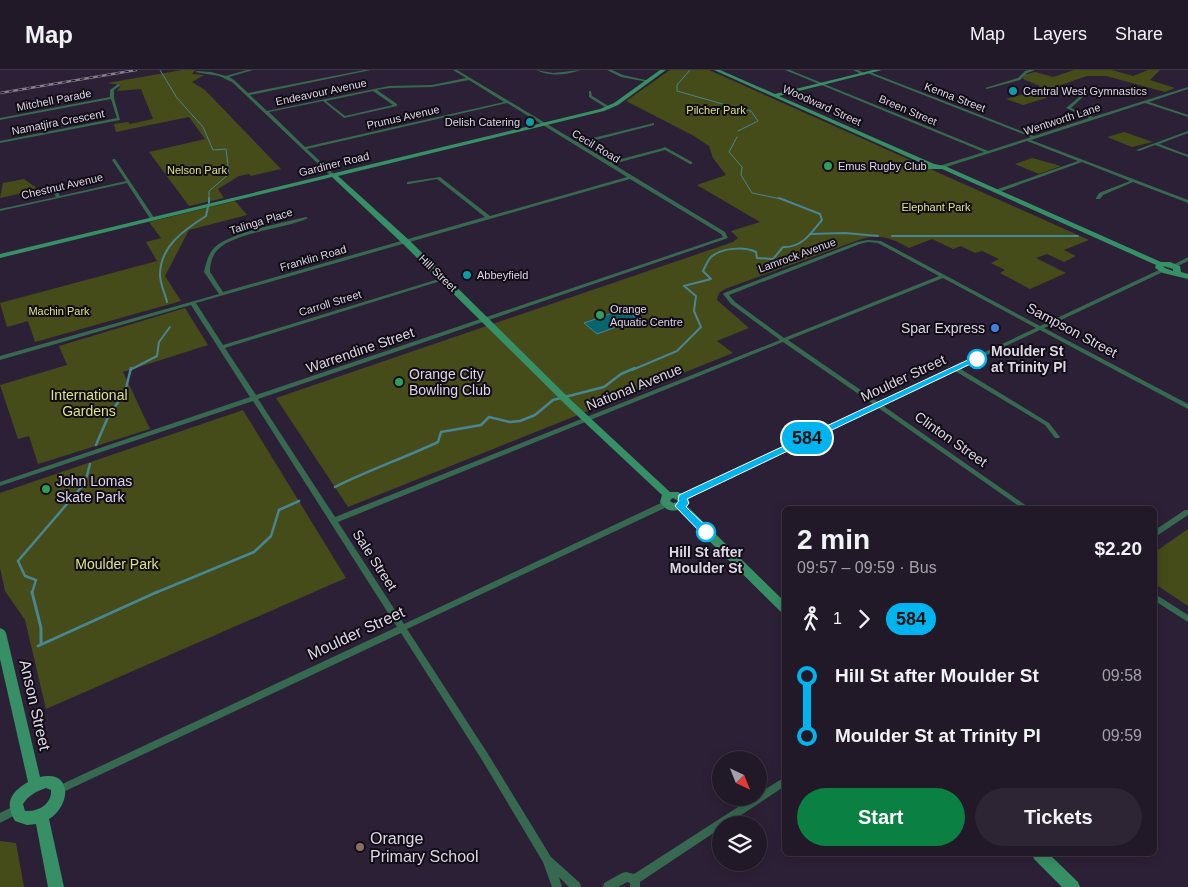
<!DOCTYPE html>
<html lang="en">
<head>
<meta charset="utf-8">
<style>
  body { margin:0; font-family:Helvetica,sans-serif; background:#2d2534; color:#f1f3f6; height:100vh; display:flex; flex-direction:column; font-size:19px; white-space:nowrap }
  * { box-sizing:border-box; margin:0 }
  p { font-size:16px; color:#a2a0a8 }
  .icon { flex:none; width:28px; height:28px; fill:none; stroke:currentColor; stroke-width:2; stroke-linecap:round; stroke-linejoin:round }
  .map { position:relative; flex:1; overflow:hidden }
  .side { position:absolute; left:782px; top:436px; width:375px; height:350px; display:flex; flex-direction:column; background:#211828; border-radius:8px; box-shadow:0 2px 12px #0003,0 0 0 1px #3e3745 }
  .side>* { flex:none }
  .badge { padding:0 10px; border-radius:16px; font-size:18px; line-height:32px }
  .needle { width:32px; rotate:137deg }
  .buttons { position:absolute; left:712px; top:681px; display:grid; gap:10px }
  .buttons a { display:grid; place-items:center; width:55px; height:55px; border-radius:50%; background:#211828; box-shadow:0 2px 12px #0003,0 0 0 1px #3e3745; font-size:25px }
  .map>.badge { position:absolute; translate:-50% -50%; box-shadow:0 0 0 2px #fff }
  .legs { display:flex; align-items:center; gap:8px; height:55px; padding:0 15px; font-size:16px }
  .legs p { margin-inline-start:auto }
  .headline { display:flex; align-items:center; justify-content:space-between; height:85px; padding:0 15px }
  h1 { font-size:28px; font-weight:700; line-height:38px }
  .cta { display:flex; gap:10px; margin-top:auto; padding:10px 15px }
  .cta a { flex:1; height:58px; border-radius:30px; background:#0b8043; color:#fff; font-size:20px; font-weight:700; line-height:58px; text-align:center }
  .cta a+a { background:#2d2534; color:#f1f3f6 }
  ul { padding:0 15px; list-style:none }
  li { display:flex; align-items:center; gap:18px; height:60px; font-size:19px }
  li i { display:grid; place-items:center; width:8px; height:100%; margin:0 6px; background:currentColor }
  li i::after { content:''; width:12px; height:12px; margin:-6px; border:4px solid; border-radius:50%; background:#211828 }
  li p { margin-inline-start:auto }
  li:first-child i { background:linear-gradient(#0000 50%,currentColor 0) }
  li:last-child i { background:linear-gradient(currentColor 50%,#0000 0) }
  header { display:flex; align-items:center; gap:30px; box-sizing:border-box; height:70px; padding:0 25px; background:#211828; border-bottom:1px solid #3e3745 }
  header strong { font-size:24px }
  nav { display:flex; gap:28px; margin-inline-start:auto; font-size:18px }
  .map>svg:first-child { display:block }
</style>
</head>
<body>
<header>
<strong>Map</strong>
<nav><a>Map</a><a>Layers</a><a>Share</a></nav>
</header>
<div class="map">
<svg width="1188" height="817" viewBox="0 0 1188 817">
  <rect width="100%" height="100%" fill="#2c2036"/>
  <g fill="#464b1a">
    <polygon points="182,0 195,0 192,4 204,5 192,12 205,20 281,99 251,106 249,104 239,106 218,119 224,128 189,136 149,82 205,69 189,47 116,62 114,54 128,52 130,54 153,49 141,19 117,21 121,15 107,13"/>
    <path d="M670,0H709L1089,170L1064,180L1076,186L1064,192L1047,184L1036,188L1066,203L1030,219L1000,203L1005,200L991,193L999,189L982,181L975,183L961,176L953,179L932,169L909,178C890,167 877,163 856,171L725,219L719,223L717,230L749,258L717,271L733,283L348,437L276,328L733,172L738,168L731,161L760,152L697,115L726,105L713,88L709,76L694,66L626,31Z"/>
    <polygon points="1074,0 1112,0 1133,6 1148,0 1160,0 1150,10 1175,18 1165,22 1106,6 1087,6 1061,15 1046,28 1023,35 1006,29 1034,21 1040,16 1023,9 1024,5 1035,2 1053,7"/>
    <polygon points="1124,62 1153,72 1132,77 1107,67"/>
    <polygon points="1032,88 1061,96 1039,104 1015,94"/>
    <polygon points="24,109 38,119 42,119 0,128 3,113"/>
    <polygon points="235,131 247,145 189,160 165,206 181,231 35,272 28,251 7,257 0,233 157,191 146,172 161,168 149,152"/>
    <polygon points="185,238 208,275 123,302 150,359 38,394 29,366 18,369 0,315 67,295 59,276"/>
    <polygon points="243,340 346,508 46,639 25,550 5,521 0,498 0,423"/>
    <polygon points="1188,459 1188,536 1155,514 1155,482"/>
    <polygon points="0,771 16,773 24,817 0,817"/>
  </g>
  <polygon fill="#08646d" stroke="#488691" points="624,239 638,249 597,264 584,253"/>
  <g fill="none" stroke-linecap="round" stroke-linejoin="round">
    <g stroke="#488691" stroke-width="1">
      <polyline points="160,0 177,28 203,57 213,80 226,79 229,104 209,121 209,130"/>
      <polyline points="690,0 677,15 677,21 726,35"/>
      <polyline points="733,37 751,41 758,51 738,61"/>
      <polyline points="737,67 729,82 742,97 741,105 752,123 786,130"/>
    </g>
    <g stroke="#488691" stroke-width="2">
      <polyline points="209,128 209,133"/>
      <polyline points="810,164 845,163 878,166"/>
      <polyline points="892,166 1078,166"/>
      <path d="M167,232C165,223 160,214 160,205C160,176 184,160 206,146L208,137"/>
      <polyline points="130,300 157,286 159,272 170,257"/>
      <path d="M632,300L677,281L701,257L694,241L696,226L684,216L711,209L703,201C705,197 708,190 711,187C721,178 744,176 756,182L757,188L773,189L783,177C802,178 811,163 822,150L820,144L779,128"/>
    </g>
    <g stroke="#488691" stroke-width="2.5">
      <polyline points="96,375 108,347 125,322 131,298"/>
      <path d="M335,417C369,400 404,388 438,372L441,362L481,355L489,347L510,352L520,351L535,345L553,330L604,317L621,304L635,298"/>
      <polyline points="32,523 36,510 25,506 18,491 85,413 90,394"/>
      <polyline points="155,523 254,482 271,466 279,440 299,431"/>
    </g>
    <g stroke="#488691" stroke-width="3">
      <polyline points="32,522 41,558 41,573"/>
      <polyline points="38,576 157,522"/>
    </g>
    <g fill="#36694f" fill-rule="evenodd">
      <path d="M247,0H253L229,7L234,10L248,23L364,0H371L250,25L267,41L389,16L432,15L466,8L453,0H457L577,72L654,53V55L580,74L610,92L663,78L665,77L692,92V94H690L665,80L613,94L725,162L728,168L258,329L335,447L780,270L731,234L723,224L724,223L857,172L868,170L881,171L1040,256L1161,199H1165V201L1044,258L1188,334V339L1040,260L959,298L1049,353L1060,367L1059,368H1055L1045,355L955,301L882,335L1031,439H1023L877,337L684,429H680L678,427L680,425L873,334L783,272L338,452L404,554L663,432H669L670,434L669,436L407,559L488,684L551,787L580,813L581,817H569L559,807L562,817H552L543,792L482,690L401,563L59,724L56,723L54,720L56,717L397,557L253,331L0,416V412L250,327L191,235L0,290V286L219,224L204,202C206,193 208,184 215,177C232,162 283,153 306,147L308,148C287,159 229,162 215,183C211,189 210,196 210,202L223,222L485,147L437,109L409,114H407V112L440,107L490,146L627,107L507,33L307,79L335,105L331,106L232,12L219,6L195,2L197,1L211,2L226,6ZM469,10L504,32L305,77L269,42L323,31L344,48L397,36V34L377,20L389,18L432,17ZM373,21L393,35L345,46L326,31ZM630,109L721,164L723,167L256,325L225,278L447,209L444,207L442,208L223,275L196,233ZM868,172L878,173L939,206L784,268L735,232L729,225L860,174ZM943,208L1036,258L878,332L788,270Z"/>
      <path d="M536,0L553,3L581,0C567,5 550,7 536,0Z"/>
      <polygon points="607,0 612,0 623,5 650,11 648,12 621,7"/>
      <polygon points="785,0 790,0 988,81 1031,67 867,3 870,2 1034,66 1089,48 1066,38 1084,23 1096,16 1099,17 1086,24 1071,38 1093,47 1188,17 1188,19 1149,32 1188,45 1188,47 1145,33 1031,70 1188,130 1188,133 1133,112 1103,125 1100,129 1096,129 1096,128 1099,123 1130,111 1082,92 999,122 995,122 995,120 1078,91 1027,71 943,98 939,98 939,96 984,82"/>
      <polygon points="853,0 858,0 866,4 863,5"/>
      <polygon points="1029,0 1035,0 1027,3 1020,10 987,19 985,18 1018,8 1025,1"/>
      <polygon points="118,14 121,15 114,20 114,28 120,50 0,73 0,71 117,48 111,29 0,50 0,48 110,27 110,20"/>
      <polygon points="589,21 591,21 592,26 610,37 610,39 608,39 589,27"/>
      <polygon points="1188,61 1188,63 1159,74 1188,85 1188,87 1155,75 1139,81 1136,80"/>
      <polygon points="113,89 115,89 155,149 155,150 151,150 127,113 0,141 0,139 56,127 52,120 46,116 48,115 56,118 60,126 126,111 112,90"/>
      <polygon points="1188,187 1188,191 1176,197 1172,197 1171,196"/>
      <polygon points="1185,440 1188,440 1188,445 1155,467 1155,460"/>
      <polygon points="1155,524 1188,545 1188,552 1155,531"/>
      <polygon points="785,707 785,716 726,755 721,755 721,758 640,812 640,817 630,817 630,813 627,812 618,817 603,817 604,813 622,803 626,802 634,804 752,728 759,728 759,723"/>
      <polygon points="16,735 19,737 21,740 19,743 0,753 0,743"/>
    </g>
    <g fill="#378f65" fill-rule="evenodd">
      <path d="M660,0H666L618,35L604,41L338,106L409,170L572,331L670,422H678L688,427L689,433L687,436L785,532V543L781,542L678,440C670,442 664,439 660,432L662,425L566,335L403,174L332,107L0,188V184L600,39L614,33ZM673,428L679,431V432L673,433L670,431L671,429Z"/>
      <path d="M714,0H720L775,24L873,0H882L779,26L934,94L945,96L1161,192H1170L1180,196L1181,202L1188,204V209L1163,203L1155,198L1156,195L942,99H927L926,98L928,96ZM1163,196L1173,199V201L1165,198Z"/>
      <path d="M0,558L4,560L6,563L40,707C73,699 71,736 49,749L64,817H48L36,754L27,755L15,751C4,733 11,722 28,712L0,589ZM46,718L51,720C52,734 38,742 25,741L23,734C28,726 36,721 46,718Z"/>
      <polygon points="1032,784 1049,784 1078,812 1080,817 1062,817 1034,789"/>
    </g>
    <defs>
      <polyline id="rail" points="0,23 136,0"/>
    </defs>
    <use href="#rail" stroke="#867d8f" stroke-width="2.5"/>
    <use href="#rail" stroke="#110c16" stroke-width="1" stroke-dasharray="4.5" stroke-linecap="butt"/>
  </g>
  <polygon fill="#00b5ef" stroke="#fff" points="974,287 981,289 687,429 689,433 686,437 710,460 712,462 710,465 703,465 675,436 678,432 679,425"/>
  <g fill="#0f9aa8" stroke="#110c16" stroke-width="2">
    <circle cx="1013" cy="21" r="5"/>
    <circle cx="530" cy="52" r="5"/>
    <circle cx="467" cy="205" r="5"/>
  </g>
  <g fill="#2e9e5b" stroke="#110c16" stroke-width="2">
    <circle cx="828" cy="96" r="5"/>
    <circle cx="600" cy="245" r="5"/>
    <circle cx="399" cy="312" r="5"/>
    <circle cx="46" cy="419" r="5"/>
  </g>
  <circle fill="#3f7fe0" stroke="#110c16" stroke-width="2" cx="995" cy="258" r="5"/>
  <g fill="#fff" stroke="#00b5ef" stroke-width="2.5">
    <circle cx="977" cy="289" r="9"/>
    <circle cx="706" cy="462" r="9"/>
  </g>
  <circle fill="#8d6e63" stroke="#110c16" stroke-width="2" cx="360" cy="777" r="5"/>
  <g text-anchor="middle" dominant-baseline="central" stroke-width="4" stroke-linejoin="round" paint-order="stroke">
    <g font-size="11" fill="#ddd6e5" stroke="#110c16" text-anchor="start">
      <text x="1023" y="21">Central West Gymnastics</text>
      <text x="520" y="52" text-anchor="end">Delish Catering</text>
      <text x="838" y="96">Emus Rugby Club</text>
      <text x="477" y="205">Abbeyfield</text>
      <text x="610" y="239">Orange<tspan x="610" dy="13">Aquatic Centre</tspan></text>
    </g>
    <g font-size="11" fill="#ddd6e5" stroke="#110c16">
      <text transform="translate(321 22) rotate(-12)">Endeavour Avenue</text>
      <text transform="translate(955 27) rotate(21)">Kenna Street</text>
      <text transform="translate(54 30) rotate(-11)">Mitchell Parade</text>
      <text transform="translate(822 35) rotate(24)">Woodward Street</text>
      <text transform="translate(908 40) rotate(23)">Breen Street</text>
      <text transform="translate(403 47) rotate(-13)">Prunus Avenue</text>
      <text transform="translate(1062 49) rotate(-18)">Wentworth Lane</text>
      <text transform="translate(58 52) rotate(-11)">Namatjira Crescent</text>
      <text transform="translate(596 76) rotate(31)">Cecil Road</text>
      <text transform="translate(334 94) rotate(-14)">Gardiner Road</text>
      <text transform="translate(62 116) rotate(-13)">Chestnut Avenue</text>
      <text transform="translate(261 151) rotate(-17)">Talinga Place</text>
      <text transform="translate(797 185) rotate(-20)">Lamrock Avenue</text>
      <text transform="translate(313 188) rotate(-16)">Franklin Road</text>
      <text transform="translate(438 203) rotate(44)">Hill Street</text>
      <text transform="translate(330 233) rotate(-17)">Carroll Street</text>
    </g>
    <g font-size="11" fill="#d9e580" stroke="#110c16">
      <text x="716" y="40">Pilcher Park</text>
      <text x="197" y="100">Nelson Park</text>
      <text x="936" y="137">Elephant Park</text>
      <text x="59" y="241">Machin Park</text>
    </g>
    <g font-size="14" fill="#ddd6e5" stroke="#110c16" text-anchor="start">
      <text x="985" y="258" text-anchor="end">Spar Express</text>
      <text x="409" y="304">Orange City<tspan x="409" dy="16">Bowling Club</tspan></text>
      <text x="56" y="411">John Lomas<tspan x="56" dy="16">Skate Park</tspan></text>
    </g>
    <g font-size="14" fill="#ddd6e5" stroke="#110c16">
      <text transform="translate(1072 260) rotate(28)">Sampson Street</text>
      <text transform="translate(360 280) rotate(-19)">Warrendine Street</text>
      <text transform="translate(903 308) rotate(-25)">Moulder Street</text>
      <text transform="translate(634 317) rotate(-22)">National Avenue</text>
      <text transform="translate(951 369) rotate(35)">Clinton Street</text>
      <text transform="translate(375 490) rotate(57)">Sale Street</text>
    </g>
    <g font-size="14" font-weight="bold" fill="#ddd6e5" stroke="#110c16" text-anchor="start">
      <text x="991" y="281">Moulder St<tspan x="991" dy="16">at Trinity Pl</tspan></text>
      <text x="706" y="482" text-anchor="middle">Hill St after<tspan x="706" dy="16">Moulder St</tspan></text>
    </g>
    <g font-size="14" fill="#d9e580" stroke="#110c16">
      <text x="89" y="325">International<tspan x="89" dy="16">Gardens</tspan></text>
      <text x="117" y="494">Moulder Park</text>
    </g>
    <g font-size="16" fill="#ddd6e5" stroke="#110c16">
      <text transform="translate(356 563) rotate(-25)">Moulder Street</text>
      <text transform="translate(35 635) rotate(77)">Anson Street</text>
    </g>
    <g font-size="16" fill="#ddd6e5" stroke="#110c16" text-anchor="start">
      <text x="370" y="768">Orange<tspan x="370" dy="18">Primary School</tspan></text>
    </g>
  </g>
</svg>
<div class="buttons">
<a><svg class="needle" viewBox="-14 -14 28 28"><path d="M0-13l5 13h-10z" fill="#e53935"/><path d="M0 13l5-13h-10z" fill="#a2a0a8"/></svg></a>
<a><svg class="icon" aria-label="layers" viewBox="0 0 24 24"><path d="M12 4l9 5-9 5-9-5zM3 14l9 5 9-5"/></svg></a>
</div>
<b class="badge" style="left:807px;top:368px;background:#00b5ef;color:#111">584</b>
<section class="side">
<div class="headline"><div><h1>2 min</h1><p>09:57 – 09:59 · Bus</p></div><b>$2.20</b></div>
<div class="legs"><svg class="icon" aria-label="walk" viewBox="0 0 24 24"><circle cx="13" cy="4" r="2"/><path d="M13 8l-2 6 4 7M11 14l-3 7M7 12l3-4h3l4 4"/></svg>1<svg class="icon" aria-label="forward" viewBox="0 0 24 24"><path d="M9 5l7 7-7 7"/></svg><b class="badge" style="background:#00b5ef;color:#111">584</b></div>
<ul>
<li><i style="color:#00b5ef"></i><b>Hill St after Moulder St</b><p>09:58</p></li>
<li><i style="color:#00b5ef"></i><b>Moulder St at Trinity Pl</b><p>09:59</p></li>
</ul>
<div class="cta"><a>Start</a><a>Tickets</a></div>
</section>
</div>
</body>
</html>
